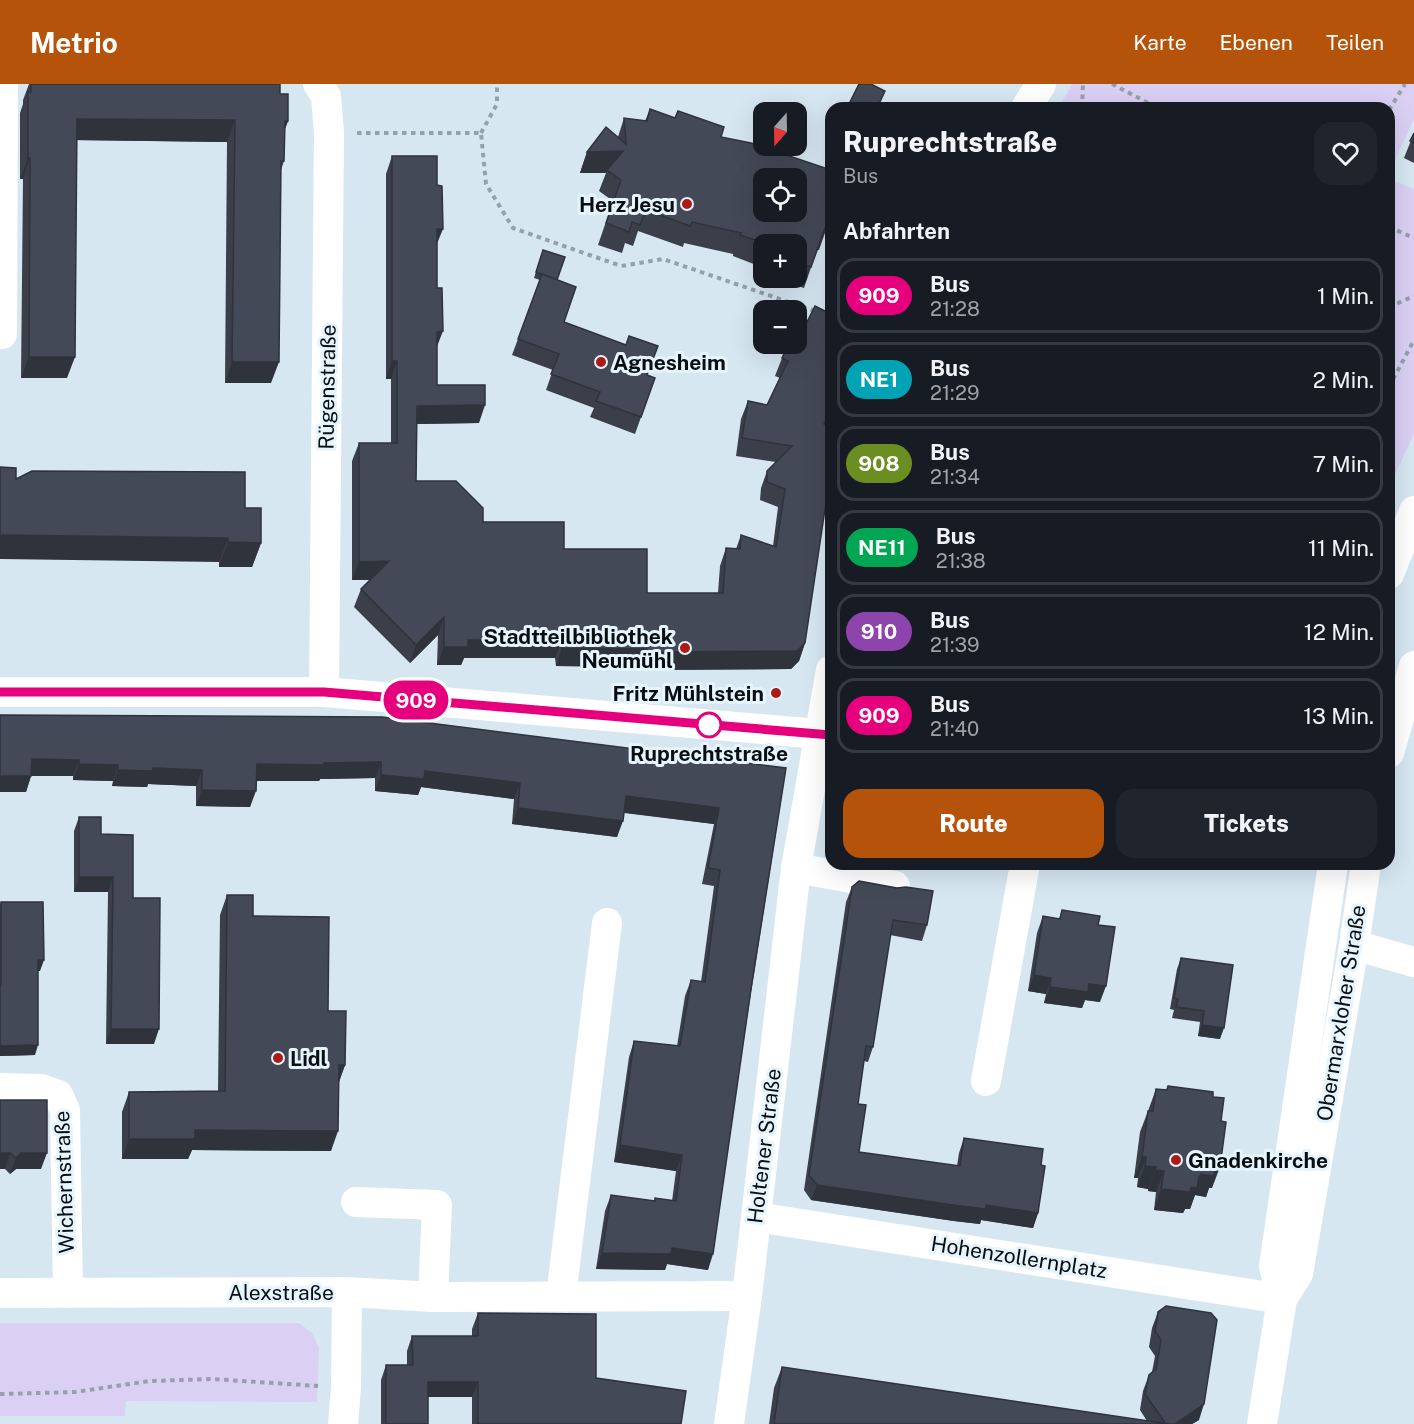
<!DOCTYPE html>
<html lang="de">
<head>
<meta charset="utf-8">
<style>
  body { margin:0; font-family:"Public Sans",sans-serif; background:#20242c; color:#f1f3f6; height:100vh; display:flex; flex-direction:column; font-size:22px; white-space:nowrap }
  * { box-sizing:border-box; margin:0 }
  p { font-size:20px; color:#9ea1a6 }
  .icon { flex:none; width:33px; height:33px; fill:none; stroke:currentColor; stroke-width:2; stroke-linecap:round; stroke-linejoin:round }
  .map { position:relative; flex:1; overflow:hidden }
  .side { position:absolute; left:825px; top:18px; width:570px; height:768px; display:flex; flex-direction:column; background:#171b24; border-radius:18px; box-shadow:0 6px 24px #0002 }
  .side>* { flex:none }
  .badge { padding:0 12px; border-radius:20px; font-size:21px; line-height:39px }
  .needle { width:39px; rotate:200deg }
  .controls { position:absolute; left:753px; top:18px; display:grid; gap:12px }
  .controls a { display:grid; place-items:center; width:54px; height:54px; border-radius:12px; background:#171b24; box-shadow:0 6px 24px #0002; font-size:30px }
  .map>.badge { position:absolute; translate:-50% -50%; box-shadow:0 0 0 3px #fff }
  h2 { padding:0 18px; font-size:22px; line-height:54px }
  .round { display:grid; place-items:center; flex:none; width:63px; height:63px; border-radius:18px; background:#20242c }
  .headline { display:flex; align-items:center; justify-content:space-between; height:102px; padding:0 18px }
  h1 { font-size:28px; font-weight:800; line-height:45px }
  .primary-button { display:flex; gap:12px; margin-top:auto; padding:12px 18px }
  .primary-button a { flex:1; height:69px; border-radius:18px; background:#b45309; color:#fff; font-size:24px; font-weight:800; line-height:69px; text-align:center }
  .primary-button a+a { background:#20242c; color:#f1f3f6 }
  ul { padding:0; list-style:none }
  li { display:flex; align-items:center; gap:18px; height:75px; margin:0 12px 9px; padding:0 6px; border:3px solid #363941; border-radius:18px }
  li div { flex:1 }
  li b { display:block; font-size:22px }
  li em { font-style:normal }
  li .badge { min-width:66px; font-weight:700; text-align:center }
  header { display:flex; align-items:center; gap:36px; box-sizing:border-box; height:84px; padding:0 30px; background:#b45309; color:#fff }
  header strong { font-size:28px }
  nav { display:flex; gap:33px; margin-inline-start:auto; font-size:21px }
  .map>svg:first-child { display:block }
</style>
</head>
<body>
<header>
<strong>Metrio</strong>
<nav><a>Karte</a><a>Ebenen</a><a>Teilen</a></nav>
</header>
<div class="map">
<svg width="1414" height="1340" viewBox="0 0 1414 1340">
  <rect width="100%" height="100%" fill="#d6e7f2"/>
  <g fill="#d9d0f4">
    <polygon points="1072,0 1414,0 1414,35 1389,89 1389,24 1059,24"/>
    <polygon points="1389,95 1414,105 1414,350 1389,403"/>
    <polygon points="0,1239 299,1239 312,1249 319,1264 317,1318 126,1317 125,1332 0,1332"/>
  </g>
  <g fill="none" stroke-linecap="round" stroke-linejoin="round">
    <g stroke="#94a1aa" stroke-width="4" stroke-dasharray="4.5 4.5" stroke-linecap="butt">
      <polyline points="1112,0 1158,24"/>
      <polyline points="1082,24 1083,0"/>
      <polyline points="1389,26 1405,0"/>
      <polyline points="357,49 481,49 486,100 513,144 621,182 663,175 815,227"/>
      <polyline points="481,49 497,20 497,0"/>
      <polyline points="1389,143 1414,154"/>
      <polyline points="1389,223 1414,212"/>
      <polyline points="1389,303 1414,256"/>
      <polyline points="0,1310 75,1308 150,1297 212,1295 318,1302"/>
    </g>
    <g stroke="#fff" stroke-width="30">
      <polyline points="318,0 326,12 329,49 324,608"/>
      <polyline points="1026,24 1041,0"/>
      <polyline points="2,250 3,0"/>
      <polyline points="1389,490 1414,427"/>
      <polyline points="0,608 324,608 831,651"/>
      <polyline points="1389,669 1414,582"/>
      <polyline points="796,784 895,802"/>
      <polyline points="1354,861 1414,878"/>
      <polyline points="986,997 1025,780"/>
      <polyline points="0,1004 41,1005 58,1011 65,1026 68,1209"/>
      <polyline points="356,1118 437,1121 433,1213"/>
      <polyline points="756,1133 1282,1215"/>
      <polyline points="0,1209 347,1208 433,1213 747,1212"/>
      <polyline points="561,1212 607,839"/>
      <polyline points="1282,1215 1298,1190 1354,861 1366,780"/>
      <polyline points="343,1340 346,1304 347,1208"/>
      <polyline points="729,1340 747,1212 796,784 831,586"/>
      <polyline points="1262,1340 1282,1215 1274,1182 1333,780"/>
    </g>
  </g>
  <g fill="#3a3f4a">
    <polygon points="29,0 280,0 280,10 288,37 284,47 284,77 281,86 271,299 225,299 227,58 77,56 67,294 21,294 23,95 20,95 20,29 23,20 23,16"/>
    <polygon points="650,25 721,53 831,132 819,166 817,166 804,204 788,199 787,194 796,194 796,160 764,160 764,184 733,172 733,170 684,159 683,163 638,147 633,162 625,159 622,169 598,161 613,117 599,107 606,89 580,89 587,68 618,53 624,34 645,37"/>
    <polygon points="1414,49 1414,79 1404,74"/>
    <polygon points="392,72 437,101 437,301 479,339 417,340 416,397 483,438 564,465 647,509 718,509 720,482 726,464 736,465 741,451 773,462 778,423 760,416 761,404 767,387 776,378 736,372 741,335 748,317 767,321 780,294 775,292 782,274 805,242 831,230 831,332 827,340 805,559 799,577 791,585 640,586 640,583 556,582 555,574 464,574 461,581 437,581 438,551 410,579 354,523 361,505 371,496 352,496 352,377 359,359 391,359 391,295 386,295 386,90"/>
    <polygon points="543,166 564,238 647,291 655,294 635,350 590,333 594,324 546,306 553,286 512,271 540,196 534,194"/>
    <polygon points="16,395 245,424 261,459 252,483 219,483 219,478"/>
    <polygon points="0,631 786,684 708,1186 667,1180 665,1186 596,1185 605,1127 611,1111 654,1117 655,1114 672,1117 676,1087 614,1078 629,973 634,957 677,962 685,912 691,896 701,898 714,802 702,800 714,740 624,729 617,753 512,740 514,715 421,703 418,711 375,707 375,694 320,695 319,697 256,697 250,723 196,722 196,702 148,700 147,703 112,702 113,697 73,696 73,692 31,692 26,708 0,708"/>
    <polygon points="79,733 101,750 133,814 154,960 106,960 108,808 74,808 74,747"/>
    <polygon points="852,803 927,841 922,857 890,851 873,963 868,978 864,977 858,1020 859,1068 957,1082 959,1069 964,1054 1041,1081 1038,1129 1033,1144 981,1136 980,1140 954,1137 811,1116 804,1106 846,818"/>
    <polygon points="227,811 253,832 328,927 345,981 338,1000 331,1067 192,1066 188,1075 122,1075 122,1028 129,1008 218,1007 220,831"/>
    <polygon points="1,818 40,887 38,887 35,971 0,972 0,821"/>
    <polygon points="1062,826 1098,841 1100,918 1085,916 1082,924 1044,919 1046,910 1028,907 1037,849 1043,832 1059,835"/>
    <polygon points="1181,874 1220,955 1198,952 1200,938 1172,934 1174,926 1170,925 1177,885"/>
    <polygon points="1168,1002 1213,1013 1212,1104 1209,1104 1206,1113 1195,1111 1190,1125 1185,1125 1183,1129 1154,1126 1156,1108 1148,1107 1148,1105 1137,1103 1138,1094 1134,1094 1140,1048 1148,1027 1156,1005 1166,1006"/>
    <polygon points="0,1016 41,1085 16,1085 10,1090 5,1085"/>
    <polygon points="1158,1228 1199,1336 1192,1340 769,1340 774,1304 782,1283 1147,1337 1140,1326 1143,1307 1149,1291 1152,1288 1155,1272 1149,1263 1152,1244"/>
    <polygon points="478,1229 596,1294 681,1340 472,1340 472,1313 428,1313 428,1340 381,1340 381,1296 386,1281 407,1281 407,1267 412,1252 472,1252 472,1245"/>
  </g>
  <g fill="#2f333c">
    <polygon points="77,35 235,36 227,58 69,56"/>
    <polygon points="285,37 288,37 280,58"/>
    <polygon points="623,67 607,86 606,89 580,89 587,68"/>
    <polygon points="28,74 30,74 23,95 20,95"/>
    <polygon points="437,145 443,145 436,162"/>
    <polygon points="443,247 436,265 437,248"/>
    <polygon points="29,273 75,273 67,294 21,294"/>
    <polygon points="392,277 397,277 391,295 386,295"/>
    <polygon points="232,278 279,278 271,299 225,299"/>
    <polygon points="485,321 479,339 410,340 417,322"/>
    <polygon points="831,327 831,332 818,358 824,340"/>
    <polygon points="0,451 228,454 219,478 0,475"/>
    <polygon points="228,458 261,459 252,483 219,483"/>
    <polygon points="389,477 383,495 352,496 359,478"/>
    <polygon points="444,533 438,551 410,579 416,561"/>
    <polygon points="468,556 562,556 555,574 464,574 461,581 437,581 444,563"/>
    <polygon points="805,559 799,577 791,585 640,586 647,568"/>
    <polygon points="562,564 647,565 640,583 556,582"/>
    <polygon points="32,675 79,676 73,692 26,692"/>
    <polygon points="381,678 375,694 320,695 319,697 251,697 257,680"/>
    <polygon points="79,680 118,681 113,697 73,696"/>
    <polygon points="153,684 202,686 196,702 148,700 147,703 112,702 118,686"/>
    <polygon points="425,687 520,699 514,715 421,703 418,711 375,707 381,691"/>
    <polygon points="0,692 31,692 26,708 0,708"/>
    <polygon points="202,706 256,707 250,723 196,722"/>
    <polygon points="626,712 719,724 714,740 620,728"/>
    <polygon points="518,724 623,737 617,753 512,740"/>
    <polygon points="79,793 113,793 108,808 74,808"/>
    <polygon points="38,876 44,876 40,887 34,887"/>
    <polygon points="1034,891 1051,894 1046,910 1028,907"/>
    <polygon points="1089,900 1106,902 1100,918 1085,916 1082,924 1044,919 1050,903"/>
    <polygon points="1202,941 1224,944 1220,955 1198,952"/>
    <polygon points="111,945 159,945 154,960 106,960"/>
    <polygon points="38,961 35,971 0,972 0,962"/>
    <polygon points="339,981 345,981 338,1001"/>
    <polygon points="195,1046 338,1047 331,1067 192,1066 188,1075 122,1075 129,1055"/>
    <polygon points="620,1061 682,1071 676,1087 614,1078"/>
    <polygon points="0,1069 10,1069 5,1085 0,1085"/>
    <polygon points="21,1069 47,1069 41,1085 16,1085 10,1090 16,1074"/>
    <polygon points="1142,1073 1146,1073 1138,1094 1134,1094"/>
    <polygon points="1145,1082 1156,1083 1148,1105 1137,1103"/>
    <polygon points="1215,1083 1220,1083 1212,1104 1209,1104 1206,1113 1195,1111 1190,1125 1185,1125 1183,1129 1154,1126 1161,1105 1191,1103 1197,1104 1201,1090"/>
    <polygon points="1155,1086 1164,1087 1156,1108 1148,1107"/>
    <polygon points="817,1101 986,1121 1038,1129 1033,1144 981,1136 980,1140 954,1137 811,1116"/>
    <polygon points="672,1164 713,1170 708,1186 667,1180 665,1186 596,1185 602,1169"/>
    <polygon points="428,1298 478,1298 472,1313 422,1313"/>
    <polygon points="1204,1320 1199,1336 1192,1340 1175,1340"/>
  </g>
  <g fill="#434956" stroke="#2f333c" stroke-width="1.5" fill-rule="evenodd">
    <polygon points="31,0 280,0 280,10 288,10 288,37 285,37 284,77 281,77 279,278 232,278 235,36 77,35 75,273 29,273 30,74 28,74 28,8 31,8"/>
    <polygon points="859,0 871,0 885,7 877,24 847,24"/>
    <path d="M650,25L675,34L678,27L724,43L721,53L751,59L831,86V132L827,145L825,144L811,183L796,178V160H766L740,151L741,149L692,138L690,142L646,126L640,141L632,138L629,148L606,139L621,96L607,86L623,67L587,68L606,43L626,60L624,34L647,37ZM764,94H796V128H764Z"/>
    <polygon points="1414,49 1414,59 1410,57"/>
    <polygon points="392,72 437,72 437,101 442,102 443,145 437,145 437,204 442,204 443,247 437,248 437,301 485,301 485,321 417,322 416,397 456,397 483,424 483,438 564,438 564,465 647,465 647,509 723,509 726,464 740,465 741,451 776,463 785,405 767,398 767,387 792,362 742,354 748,317 767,321 788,277 782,274 789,260 796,260 796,245 799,239 805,242 815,222 831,230 831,327 824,340 831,341 831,385 805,559 797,567 647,568 647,565 562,564 562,556 468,556 468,563 444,563 444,533 416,561 361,505 389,477 359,478 359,359 397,359 397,277 392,277"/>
    <polygon points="543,166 565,173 557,196 536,188"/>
    <polygon points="542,190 576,203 564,238 626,261 629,252 658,262 647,291 655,294 641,333 596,317 600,308 551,290 559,270 518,255"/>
    <polygon points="0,383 16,384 16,395 32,387 245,388 245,424 261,424 261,459 228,458 228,454 0,451"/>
    <polygon points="0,631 382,633 786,684 751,905 713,1170 672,1164 671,1170 602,1169 611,1111 655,1117 655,1114 676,1117 682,1071 620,1061 634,957 680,962 691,896 705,898 720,786 708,784 719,724 626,712 623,737 518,724 520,699 425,687 424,695 381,691 381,678 324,679 325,681 257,680 256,707 202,706 202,686 153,684 153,687 118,686 118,681 79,680 79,676 32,675 31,692 0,692"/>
    <polygon points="79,733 101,733 101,750 133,751 133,814 160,814 159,945 111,945 113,793 79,793"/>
    <polygon points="859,797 897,804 906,803 933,807 927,841 893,836 873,963 866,962 858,1020 866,1021 859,1068 960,1082 964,1054 1043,1065 1041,1081 1045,1082 1038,1129 986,1121 986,1125 960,1122 817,1101 809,1091 852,803"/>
    <polygon points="227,811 253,811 253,832 329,833 328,927 346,927 345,981 339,981 338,1047 195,1046 195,1055 129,1055 129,1008 225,1007"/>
    <polygon points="1,818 43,818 44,876 38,876 38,961 0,962 0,901 1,901"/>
    <polygon points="1062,826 1100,832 1098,841 1115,843 1106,902 1089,900 1088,908 1050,903 1051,894 1034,891 1043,832 1060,835"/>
    <polygon points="1181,874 1233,881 1224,944 1202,941 1204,927 1176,923 1178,915 1174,914"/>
    <polygon points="1168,1002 1213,1008 1213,1013 1224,1014 1221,1037 1226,1038 1220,1083 1215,1083 1214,1092 1201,1090 1201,1092 1199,1092 1197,1104 1191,1103 1190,1108 1161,1105 1164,1087 1155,1086 1156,1083 1145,1082 1146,1073 1142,1073 1148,1027 1153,1027 1156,1005 1167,1006"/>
    <polygon points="0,1016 47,1016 47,1069 21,1069 16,1074 10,1069 0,1069"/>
    <polygon points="1166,1222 1211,1229 1217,1236 1204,1320 1175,1340 1166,1340 1145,1310 1149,1291 1156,1285 1158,1274 1161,1256 1155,1247 1158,1228"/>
    <polygon points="478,1229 596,1230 596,1294 686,1307 681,1340 478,1340 478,1298 428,1298 428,1340 386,1340 386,1281 413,1281 412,1252 478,1252"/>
    <polygon points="782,1283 1169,1340 774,1340"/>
  </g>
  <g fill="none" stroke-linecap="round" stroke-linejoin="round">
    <defs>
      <polyline id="line" points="0,608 324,608 831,651"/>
    </defs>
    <use href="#line" stroke="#fff" stroke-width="14"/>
    <use href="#line" stroke="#e6007e" stroke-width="9"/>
  </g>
  <g fill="#ab1a15" stroke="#e6f4fd" stroke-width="2">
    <circle cx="687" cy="120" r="6"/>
    <circle cx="601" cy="278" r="6"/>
    <circle cx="685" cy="564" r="6"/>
    <circle cx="776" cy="609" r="6"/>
    <circle cx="278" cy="974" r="6"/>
    <circle cx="1176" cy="1076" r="6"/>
  </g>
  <circle fill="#fff" stroke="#e6007e" stroke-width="3" cx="709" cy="641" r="12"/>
  <g text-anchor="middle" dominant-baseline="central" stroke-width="6" stroke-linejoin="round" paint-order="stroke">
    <g font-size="21" font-weight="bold" fill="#080e12" stroke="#e6f4fd" text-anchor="end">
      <text x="675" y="120">Herz Jesu</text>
      <text x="613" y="278" text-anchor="start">Agnesheim</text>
      <text x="673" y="552">Stadtteilbibliothek<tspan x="673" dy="24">Neumühl</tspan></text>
      <text x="764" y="609">Fritz Mühlstein</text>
      <text x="290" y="974" text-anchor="start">Lidl</text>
      <text x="1188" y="1076" text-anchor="start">Gnadenkirche</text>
    </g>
    <g font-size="21" fill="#080e12" stroke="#e6f4fd">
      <text transform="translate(327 303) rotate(-89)">Rügenstraße</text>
      <text transform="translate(1341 929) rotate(-81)">Obermarxloher Straße</text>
      <text transform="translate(764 1062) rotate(-83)">Holtener Straße</text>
      <text transform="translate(64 1098) rotate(-92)">Wichernstraße</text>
      <text transform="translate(1019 1173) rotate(9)">Hohenzollernplatz</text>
      <text x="281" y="1208">Alexstraße</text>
    </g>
    <g font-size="21" font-weight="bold" fill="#080e12" stroke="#e6f4fd">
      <text x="709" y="669">Ruprechtstraße</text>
    </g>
  </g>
</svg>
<div class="controls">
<a><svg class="needle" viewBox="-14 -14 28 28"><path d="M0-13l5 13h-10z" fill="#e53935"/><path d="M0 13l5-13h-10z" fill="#9ea1a6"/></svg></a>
<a><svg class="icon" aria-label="locate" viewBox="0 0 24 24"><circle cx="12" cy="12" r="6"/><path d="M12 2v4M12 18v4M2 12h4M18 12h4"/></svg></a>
<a>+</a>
<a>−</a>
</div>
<b class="badge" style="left:416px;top:616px;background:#e6007e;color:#fff">909</b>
<section class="side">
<div class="headline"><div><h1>Ruprechtstraße</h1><p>Bus</p></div><a class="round"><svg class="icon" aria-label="heart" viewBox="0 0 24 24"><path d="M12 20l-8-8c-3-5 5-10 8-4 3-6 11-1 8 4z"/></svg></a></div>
<h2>Abfahrten</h2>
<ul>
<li><span class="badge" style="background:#e6007e;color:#fff">909</span><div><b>Bus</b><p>21:28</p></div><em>1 Min.</em></li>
<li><span class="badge" style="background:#00a3b4;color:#fff">NE1</span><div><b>Bus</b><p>21:29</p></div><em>2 Min.</em></li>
<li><span class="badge" style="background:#6b8e23;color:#fff">908</span><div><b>Bus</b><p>21:34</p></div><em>7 Min.</em></li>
<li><span class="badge" style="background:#00a651;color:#fff">NE11</span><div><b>Bus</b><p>21:38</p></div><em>11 Min.</em></li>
<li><span class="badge" style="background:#8e44ad;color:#fff">910</span><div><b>Bus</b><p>21:39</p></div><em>12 Min.</em></li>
<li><span class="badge" style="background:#e6007e;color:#fff">909</span><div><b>Bus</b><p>21:40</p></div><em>13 Min.</em></li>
</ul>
<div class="primary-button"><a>Route</a><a>Tickets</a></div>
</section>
</div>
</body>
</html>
